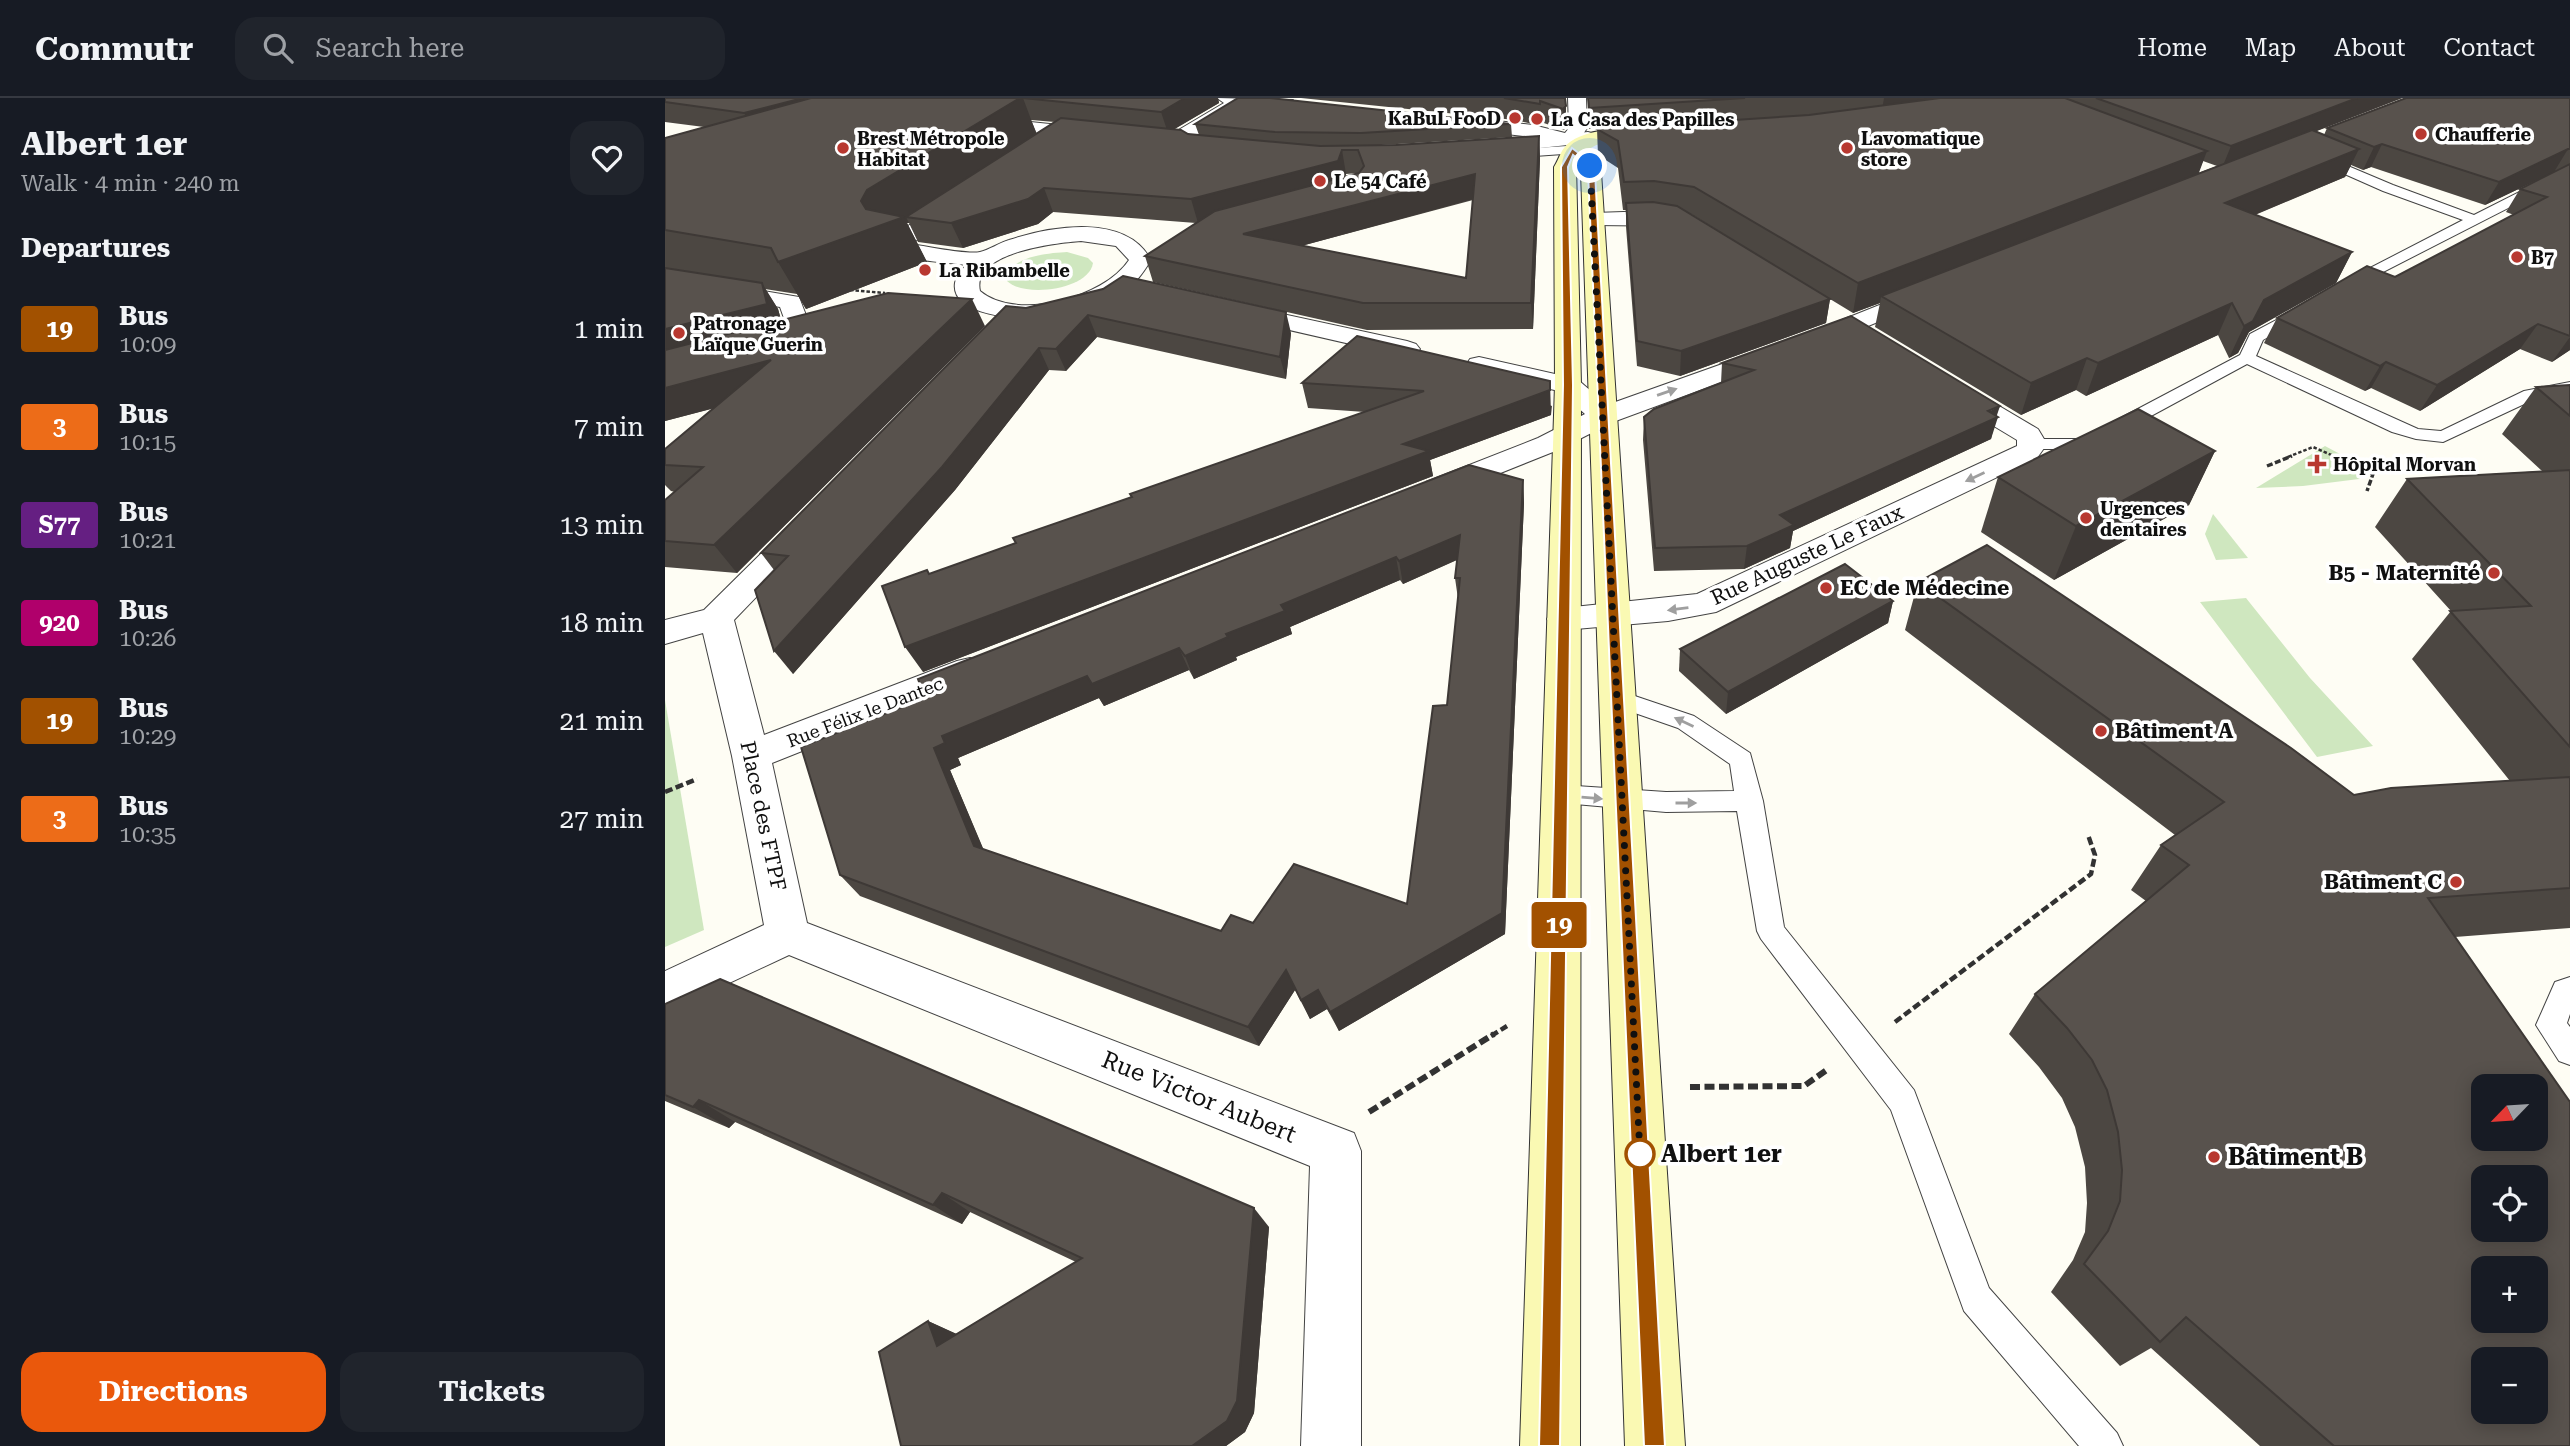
<!DOCTYPE html>
<html lang="en">
<head>
<meta charset="utf-8">
<style>
  body { margin:0; font-family:"Roboto Serif",serif; background:#20242c; color:#f1f3f6; height:100vh; display:flex; flex-direction:column; font-size:26px; white-space:nowrap }
  * { box-sizing:border-box; margin:0 }
  p { font-size:23px; color:#9ea1a6 }
  .icon { flex:none; width:38px; height:38px; fill:none; stroke:currentColor; stroke-width:2; stroke-linecap:round; stroke-linejoin:round }
  .map { position:relative; flex:1; overflow:hidden }
  .details { display:flex; flex-direction:column; background:#171b24; width:665px }
  .details>* { flex:none }
  .badge { padding:0 14px; border-radius:5px; font-size:24px; line-height:46px }
  .needle { width:46px; rotate:245deg }
  .tools { position:absolute; left:1806px; top:976px; display:grid; gap:14px }
  .tools a { display:grid; place-items:center; width:77px; height:77px; border-radius:14px; background:#171b24; box-shadow:0 4px 18px #0003; font-size:35px }
  .you { position:absolute; width:35px; height:35px; margin:-18px; border:5px solid #fff; border-radius:50%; background:#1a73e8; box-shadow:0 0 0 10px #1a73e833 }
  .map>.badge { position:absolute; translate:-50% -50%; box-shadow:0 0 0 4px #fff }
  h2 { padding:0 21px; font-size:26px; line-height:63px }
  .round { display:grid; place-items:center; flex:none; width:74px; height:74px; border-radius:21px; background:#20242c }
  .overview { display:flex; align-items:center; justify-content:space-between; height:119px; padding:0 21px }
  h1 { font-size:33px; font-weight:700; line-height:52px }
  .button { display:flex; gap:14px; margin-top:auto; padding:14px 21px }
  .button a { flex:1; height:80px; border-radius:21px; background:#ea580c; color:#fff; font-size:28px; font-weight:700; line-height:80px; text-align:center }
  .button a+a { background:#20242c; color:#f1f3f6 }
  ul { padding:0; list-style:none }
  li { display:flex; align-items:center; gap:21px; height:98px; padding:0 21px }
  li div { flex:1 }
  li b { display:block; font-size:26px }
  li em { font-style:normal }
  li .badge { min-width:77px; font-weight:700; text-align:center }
  header { display:flex; align-items:center; gap:42px; box-sizing:border-box; height:98px; padding:0 35px; background:#171b24; border-bottom:2px solid #363941 }
  header strong { font-size:33px }
  nav { display:flex; gap:38px; margin-inline-start:auto; font-size:24px }
  .search { width:490px; height:63px; background:#20242c; display:flex; align-items:center; gap:18px; box-sizing:border-box; padding:0 24px; border-radius:21px; color:#9ea1a6; font-size:26px }
  main { display:flex; flex:1; min-height:0 }
  .map>svg:first-child { display:block }
</style>
</head>
<body>
<header>
<strong>Commutr</strong>
<div class="search"><svg class="icon" aria-label="search" viewBox="0 0 24 24"><circle cx="10" cy="10" r="6"/><path d="M15 15l6 6"/></svg>Search here</div>
<nav><a>Home</a><a>Map</a><a>About</a><a>Contact</a></nav>
</header>
<main>
<section class="details">
<div class="overview"><div><h1>Albert 1er</h1><p>Walk · 4 min · 240 m</p></div><a class="round"><svg class="icon" aria-label="heart" viewBox="0 0 24 24"><path d="M12 20l-8-8c-3-5 5-10 8-4 3-6 11-1 8 4z"/></svg></a></div>
<h2>Departures</h2>
<ul>
<li><span class="badge" style="background:#a25100;color:#fff">19</span><div><b>Bus</b><p>10:09</p></div><em>1 min</em></li>
<li><span class="badge" style="background:#ed6c18;color:#fff">3</span><div><b>Bus</b><p>10:15</p></div><em>7 min</em></li>
<li><span class="badge" style="background:#651f82;color:#fff">S77</span><div><b>Bus</b><p>10:21</p></div><em>13 min</em></li>
<li><span class="badge" style="background:#b0006b;color:#fff">920</span><div><b>Bus</b><p>10:26</p></div><em>18 min</em></li>
<li><span class="badge" style="background:#a25100;color:#fff">19</span><div><b>Bus</b><p>10:29</p></div><em>21 min</em></li>
<li><span class="badge" style="background:#ed6c18;color:#fff">3</span><div><b>Bus</b><p>10:35</p></div><em>27 min</em></li>
</ul>
<div class="button"><a>Directions</a><a>Tickets</a></div>
</section>
<div class="map">
<svg width="1905" height="1348" viewBox="0 0 1905 1348">
  <rect width="100%" height="100%" fill="#fefdf4"/>
  <g fill="#cfe7bf">
    <path d="M402,154L423,160L428,165C424,192 359,200 342,183C341,158 385,155 402,154Z"/>
    <polygon points="1660,348 1703,371 1694,381 1638,388 1591,390"/>
    <polygon points="1548,416 1583,460 1551,462 1540,436"/>
    <polygon points="1581,500 1645,580 1708,648 1652,659 1535,504"/>
    <polygon points="0,602 39,832 0,849"/>
  </g>
  <g fill="none" stroke-linecap="round" stroke-linejoin="round">
    <defs>
      <g id="service">
        <polygon points="965,44 971,48 969,51 840,60 834,56 840,52"/>
        <polygon points="1652,55 1728,87 1809,117 1890,76 1905,76 1905,84 1890,86 1681,193 1673,188 1676,185 1798,122 1718,93 1648,62 1648,56"/>
        <polygon points="1634,210 1642,215 1640,218 1598,242 1591,258 1753,331 1776,333 1859,293 1905,284 1905,294 1870,301 1778,344 1751,341 1727,334 1582,266 1425,351 1368,351 1359,346 1368,341 1416,341 1575,257 1585,236"/>
        <polygon points="952,592 1029,618 1085,655 1098,703 1119,829 1249,992 1324,1190 1452,1335 1458,1348 1414,1348 1299,1213 1226,1012 1096,841 1092,833 1072,713 1001,714 887,704 884,697 887,690 896,687 1001,694 1069,693 1065,666 1013,630 944,606 940,600 944,594"/>
        <polygon points="1905,879 1905,916 1902,925 1905,929 1905,967 1894,963 1871,927 1890,884"/>
      </g>
      <g id="minor">
        <path d="M552,0L628,2L631,6C619,20 593,2 578,9C557,18 522,53 500,48L497,44L500,40L559,5Z"/>
        <polygon points="903,0 921,0 922,30 912,46 905,48 868,39 796,31 787,25 796,19 868,27 900,35 904,30"/>
        <path d="M293,99L300,101L304,105L300,109L246,146C260,148 302,157 315,154C324,152 334,145 344,142C387,128 461,115 486,162C478,175 471,185 458,194C436,210 404,217 376,220C356,222 285,218 290,185C291,178 297,172 301,167C283,164 232,163 222,149L227,138L286,101ZM416,143L451,148L464,162C439,200 352,224 315,193C306,154 391,145 416,143Z"/>
        <polygon points="988,113 1022,118 1025,123 1022,128 929,127 921,126 918,121 921,116 929,115"/>
        <polygon points="0,176 134,199 149,238 145,243 136,246 127,243 115,209 0,190"/>
        <polygon points="1262,188 1270,190 1274,195 1270,200 1165,244 948,324 893,352 783,396 772,399 761,396 757,390 761,384 873,340 920,316 894,293 805,273 801,267 805,261 814,259 912,281 942,307 1147,234"/>
        <polygon points="572,206 742,243 751,246 755,251 751,256 742,259 563,218 560,213 563,208"/>
        <polygon points="1288,284 1297,286 1373,331 1382,346 1372,360 1051,514 1003,523 899,532 887,529 882,521 887,513 899,510 1032,496 1352,348 1352,342 1279,298 1275,292 1279,286"/>
        <polygon points="141,419 152,422 157,429 152,436 69,522 99,637 292,563 305,560 318,563 323,572 318,581 107,665 142,825 689,1035 696,1053 696,1348 636,1348 645,1068 124,857 0,915 0,873 99,827 67,658 38,535 0,546 0,522 39,512 130,422"/>
      </g>
      <g id="tertiary">
        <polygon points="318,19 433,31 443,37 433,43 311,29 309,25 311,21"/>
        <polygon points="923,34 930,36 933,40 930,44 820,56 810,50 820,44"/>
      </g>
      <path id="secondary" d="M985,29L992,31L994,35L992,39L939,43L920,53L932,64L936,74L1020,1348H960L916,74L911,66L916,287L915,1348H855L890,287L889,69C893,63 896,53 899,50C913,30 962,30 985,29Z"/>
    </defs>
    <use href="#service" stroke="#434343" stroke-width="2"/>
    <use href="#minor" stroke="#434343" stroke-width="2"/>
    <use href="#tertiary" stroke="#434343" stroke-width="2"/>
    <use href="#secondary" stroke="#323232" stroke-width="2"/>
    <g stroke="#323232" stroke-width="2.5" stroke-dasharray="3.5 2" stroke-linecap="butt">
      <polyline points="185,192 220,195"/>
      <polyline points="1623,359 1648,349 1671,359"/>
    </g>
    <g stroke="#323232" stroke-width="3.5" stroke-dasharray="6 2.5" stroke-linecap="butt">
      <polyline points="1667,358 1708,376 1702,393"/>
      <polyline points="1602,368 1627,358"/>
    </g>
    <g stroke="#323232" stroke-width="4.5" stroke-dasharray="8 3.5" stroke-linecap="butt">
      <polyline points="0,694 32,681"/>
      <polyline points="1230,924 1426,776 1430,757 1423,737"/>
      <polyline points="826,938 842,928"/>
    </g>
    <g stroke="#323232" stroke-width="6" stroke-dasharray="10 4.5" stroke-linecap="butt">
      <polyline points="1025,989 1139,988 1163,971"/>
      <polyline points="704,1014 829,936"/>
    </g>
    <use href="#service" fill="#fff" fill-rule="evenodd"/>
    <use href="#minor" fill="#fff" fill-rule="evenodd"/>
    <use href="#tertiary" fill="#fff" fill-rule="evenodd"/>
    <use href="#secondary" fill="#faf9b3" fill-rule="evenodd"/>
  </g>
  <g fill="#4c4742" fill-rule="evenodd">
    <path d="M0,0H553L554,5L509,31L523,36L534,37L530,26H846L847,39L716,47L874,38L875,61L868,231L702,232L488,184L480,158L531,125L388,114L373,126L298,150L253,144L244,125H242L262,164L141,211L132,196L100,191L113,211L116,222L320,228L72,475L0,469V402L10,394L6,393L0,387V351L50,310L0,323V40L39,29L0,24ZM366,22L390,24L372,36ZM694,75L680,79L681,76ZM808,102L801,180L636,148Z"/>
    <polygon points="636,0 900,0 901,29 899,32 876,24 876,28 850,22"/>
    <path d="M923,0H1737L1651,33L1659,37L1662,30L1905,0V252L1887,264L1855,251L1755,313L1706,290L1700,293L1599,245L1612,220L1730,179L1849,117L1841,114L1855,91L1889,74L1820,107L1706,69L1698,72L1686,67L1680,79L1590,117L1687,154L1671,185L1584,234L1573,255L1564,260L1553,237L1421,298L1411,292L1356,317L1210,229L1215,205L1188,215L1165,201L1161,225L1015,278L972,268L961,129V112H958L953,70L933,57L932,31L1149,17L924,31ZM1538,63L1552,68L1533,75ZM1026,116L1027,117L1148,191Z"/>
    <polygon points="341,208 626,235 621,281 432,239 401,273 384,272 290,392 128,576 109,472 96,455"/>
    <polygon points="692,238 887,308 886,317 765,362 768,378 258,574 265,476 351,445 466,399 465,396 700,314 643,310 637,285"/>
    <polygon points="1057,265 1331,318 1326,341 1128,433 1125,450 1079,471 989,473 978,342 979,319 1056,285"/>
    <polygon points="1905,287 1905,830 1790,839 1905,1348 1595,1348 1486,1250 1455,1268 1386,1194 1408,1162 1420,1134 1422,1105 1420,1069 1410,1029 1397,1000 1374,969 1344,936 1370,896 1481,803 1466,792 1496,747 1510,737 1240,532 1253,484 1689,697 1845,683 1747,561 1786,513 1710,429 1742,381 1877,373 1837,336 1871,289"/>
    <polygon points="1550,353 1524,407 1389,482 1316,434 1333,379"/>
    <path d="M858,382L859,405L840,836L674,933L662,911L645,921L630,892L594,948L195,798L175,777L136,649ZM792,462L790,480L793,501L782,607L742,806L588,825L556,833L318,751L285,672L296,667L293,660L434,600L439,608L524,572L529,581L572,562L571,559L627,536L625,529L735,482L738,486Z"/>
    <polygon points="1228,503 1223,525 1061,616 1014,573 1015,551"/>
    <polygon points="0,906 604,1129 589,1315 580,1334 561,1348 236,1348 263,1223 291,1236 411,1164 305,1114 297,1126 70,1024 64,1030 0,1003"/>
  </g>
  <g fill="#3e3936">
    <polygon points="138,0 151,0 92,37 79,15"/>
    <polygon points="355,0 358,0 373,40 241,119 244,125 242,125 262,164 141,211 113,164 196,103 202,92"/>
    <polygon points="520,0 553,0 554,5 503,35 496,14"/>
    <polygon points="1219,0 1306,0 1217,12"/>
    <polygon points="1692,0 1737,0 1557,70 1566,48"/>
    <polygon points="901,8 901,29 899,32 898,11"/>
    <polygon points="874,38 875,61 868,231 866,205"/>
    <polygon points="1717,46 1706,69 1698,72 1709,49"/>
    <polygon points="1694,51 1680,79 1548,134 1560,105"/>
    <polygon points="1903,51 1889,74 1820,107 1834,84"/>
    <polygon points="677,52 681,76 678,87 533,125 526,101"/>
    <polygon points="1542,53 1532,80 1216,198 1215,205 1188,215 1193,185"/>
    <polygon points="810,76 812,100 585,162 578,136"/>
    <polygon points="379,90 388,114 373,126 298,150 286,125"/>
    <polygon points="1687,154 1671,185 1584,234 1573,255 1564,260 1579,228 1599,202"/>
    <polygon points="97,185 113,211 119,232 0,262 0,231"/>
    <polygon points="307,201 320,228 72,475 49,447"/>
    <polygon points="1165,201 1161,225 1015,278 1016,253"/>
    <polygon points="1567,205 1553,237 1421,298 1433,265"/>
    <polygon points="621,214 626,235 621,281 615,259"/>
    <polygon points="423,217 432,239 401,273 391,251"/>
    <polygon points="1873,226 1855,251 1755,313 1772,287"/>
    <polygon points="1905,239 1905,252 1887,264"/>
    <polygon points="374,250 384,272 290,392 128,576 109,553"/>
    <polygon points="1422,260 1411,292 1356,317 1366,285"/>
    <polygon points="106,262 124,290 0,323 0,290"/>
    <polygon points="1721,264 1706,290 1700,293 1715,268"/>
    <polygon points="885,283 886,317 765,362 768,378 258,574 240,549 738,346"/>
    <polygon points="1335,308 1331,320 1333,319 1326,341 1128,433 1125,450 1079,471 1082,448 1115,417"/>
    <polygon points="1550,353 1524,407 1389,482 1411,428"/>
    <polygon points="858,382 859,405 840,836 674,933 665,914 837,815"/>
    <polygon points="795,437 798,459 738,486 734,463"/>
    <polygon points="731,459 735,482 625,529 627,536 571,559 572,562 529,581 520,558 616,507"/>
    <polygon points="1228,503 1223,525 1061,616 1063,594"/>
    <polygon points="514,550 524,572 439,608 434,600 293,660 296,667 285,672 326,769 309,748 269,650 277,638 422,578"/>
    <polygon points="621,872 630,892 594,948 583,929"/>
    <polygon points="653,892 662,911 645,921 636,902"/>
    <polygon points="34,1002 70,1024 64,1030 28,1009"/>
    <polygon points="277,1095 305,1114 297,1126 268,1107"/>
    <polygon points="589,1110 604,1129 589,1315 580,1334 561,1348 527,1348"/>
    <polygon points="263,1223 294,1237 272,1248"/>
  </g>
  <g fill="#58524d" stroke="#3e3936" stroke-width="2" fill-rule="evenodd">
    <polygon points="0,0 138,0 79,15 0,4"/>
    <polygon points="146,0 355,0 202,92 196,103 201,111 239,119 113,164 106,150 0,132 0,40"/>
    <polygon points="358,0 520,0 496,14"/>
    <polygon points="573,0 605,0 846,26 696,35 610,34 530,26"/>
    <polygon points="839,0 900,0 901,8 898,11 875,3 875,6"/>
    <polygon points="923,0 1080,0 924,10"/>
    <polygon points="1275,0 1400,0 1542,53 1193,185 1029,89 989,83 959,84 953,43 932,31 1144,17"/>
    <polygon points="1431,0 1692,0 1566,48"/>
    <polygon points="1741,0 1905,0 1905,51 1903,51 1834,84 1717,46 1709,49 1662,30"/>
    <path d="M396,20L516,32L523,36L655,48L731,47L874,38L866,205H698L480,158L550,113L694,75L699,68L693,52H677L673,63L526,101L379,90L363,101L286,125L241,119ZM810,76L801,180L578,136Z"/>
    <polygon points="1647,32 1694,51 1560,105 1687,154 1599,202 1588,223 1579,228 1567,205 1433,265 1422,260 1366,285 1216,198"/>
    <polygon points="1905,66 1905,238 1873,226 1772,287 1721,264 1715,268 1612,220 1702,168 1730,179 1882,99 1855,91"/>
    <polygon points="988,104 1012,108 1165,201 1016,253 972,243 961,105"/>
    <polygon points="0,170 97,185 102,206 0,231"/>
    <polygon points="458,178 621,214 615,259 423,217 391,251 374,250 277,369 109,553 90,492 123,458 96,455 341,208 361,210 438,191"/>
    <polygon points="223,195 307,201 49,447 0,443 0,402 38,369 0,367 0,351 106,262 0,290 0,252"/>
    <polygon points="1186,218 1335,308 1323,313 1333,319 1115,417 1129,427 1082,448 990,450 979,319 989,311 1089,272 1057,265"/>
    <polygon points="692,238 885,283 885,292 738,346 764,353 240,549 217,488 262,472 264,476 351,445 348,440 467,399 465,396 759,293 637,285"/>
    <polygon points="1905,287 1905,318 1871,289"/>
    <polygon points="1473,311 1550,353 1411,428 1333,379"/>
    <path d="M804,367L858,382L837,815L665,914L653,892L636,902L621,872L583,929L175,777L136,649L260,600L253,581ZM795,437L790,480H795L782,607L768,608L742,806L629,766L588,825L566,817L556,833L309,748L269,650L280,645L277,638L422,578L427,586L514,550L520,558L563,539L561,536L620,513L616,507L731,459L734,463Z"/>
    <polygon points="1905,372 1905,649 1785,513 1866,508 1742,381"/>
    <path d="M1322,447L1626,650L1689,697L1726,690L1905,679V790L1763,800L1905,1004V1348H1669L1521,1219L1495,1244L1419,1166L1443,1133L1455,1103L1457,1072L1453,1034L1442,992L1427,962L1402,930L1370,896L1524,767L1496,747L1559,704L1253,484ZM1818,989H1871V1041H1818ZM1818,1080H1871V1132H1818ZM1818,1171H1871V1223H1818ZM1818,1262H1871V1314H1818Z"/>
    <polygon points="1180,466 1228,503 1063,594 1015,551"/>
    <polygon points="55,881 589,1110 572,1303 562,1323 527,1348 236,1348 214,1254 263,1223 272,1248 417,1160 277,1095 268,1107 34,1002 28,1009 0,997 0,906"/>
  </g>
  <defs><path id="oneway-solid" d="M-6-.8H1V-3.2L6.5 0L1 3.2V.8H-6Z" transform="scale(1.75)"/></defs>
  <g fill="#9f9f9f">
    <use href="#oneway-solid" transform="translate(1002 294) rotate(-19)"/>
    <use href="#oneway-solid" transform="translate(1310 379) rotate(155)"/>
    <use href="#oneway-solid" transform="translate(1013 511) rotate(173)"/>
    <use href="#oneway-solid" transform="translate(1019 624) rotate(-155)"/>
    <use href="#oneway-solid" transform="translate(927 700) rotate(5)"/>
    <use href="#oneway-solid" transform="translate(1021 705)"/>
  </g>
  <polygon fill="#a25100" stroke="#fff" stroke-width="2" points="907,50 928,66 930,74 1000,1348 979,1348 923,74 922,69 908,57 903,69 908,287 895,1348 874,1348 898,287 896,69"/>
  <g fill="none" stroke-linecap="round" stroke-linejoin="round">
    <polyline stroke="#101010" stroke-width="7" stroke-dasharray="0 12.6" points="925,68 975,1056"/>
  </g>
  <g fill="#b83830" stroke="#fff" stroke-width="2.5">
    <circle cx="850" cy="20" r="7"/>
    <circle cx="872" cy="21" r="7"/>
    <circle cx="1756" cy="36" r="7"/>
    <circle cx="178" cy="50" r="7"/>
    <circle cx="1182" cy="50" r="7"/>
    <circle cx="655" cy="83" r="7"/>
    <circle cx="1852" cy="159" r="7"/>
    <circle cx="260" cy="172" r="7"/>
    <circle cx="14" cy="235" r="7"/>
    <path d="M1648.5 355.5h7v7h7v7h-7v7h-7v-7h-7v-7h7z"/>
    <circle cx="1421" cy="420" r="7"/>
    <circle cx="1829" cy="475" r="7"/>
    <circle cx="1161" cy="490" r="7"/>
    <circle cx="1436" cy="633" r="7"/>
    <circle cx="1791" cy="784" r="7"/>
    <circle cx="1549" cy="1059" r="7"/>
  </g>
  <circle fill="#fff" stroke="#a25100" stroke-width="3.5" cx="975" cy="1056" r="14"/>
  <g text-anchor="middle" dominant-baseline="central" stroke-width="7" stroke-linejoin="round" paint-order="stroke">
    <g font-size="18" font-weight="bold" fill="#101010" stroke="#fff" text-anchor="start">
      <text x="836" y="20" text-anchor="end">KaBuL FooD</text>
      <text x="886" y="21">La Casa des Papilles</text>
      <text x="1770" y="36">Chaufferie</text>
      <text x="192" y="40">Brest Métropole<tspan x="192" dy="21">Habitat</tspan></text>
      <text x="1196" y="40">Lavomatique<tspan x="1196" dy="21">store</tspan></text>
      <text x="669" y="83">Le 54 Café</text>
      <text x="1866" y="159">B7</text>
      <text x="274" y="172">La Ribambelle</text>
      <text x="28" y="225">Patronage<tspan x="28" dy="21">Laïque Guerin</tspan></text>
      <text x="1668" y="366">Hôpital Morvan</text>
      <text x="1435" y="410">Urgences<tspan x="1435" dy="21">dentaires</tspan></text>
    </g>
    <g font-size="18" fill="#101010" stroke="#fff">
      <text transform="translate(200 614) rotate(-21)">Rue Félix le Dantec</text>
    </g>
    <g font-size="21" fill="#101010" stroke="#fff">
      <text transform="translate(1142 457) rotate(-25)">Rue Auguste Le Faux</text>
      <text transform="translate(98 718) rotate(78)">Place des FTPF</text>
    </g>
    <g font-size="21" font-weight="bold" fill="#101010" stroke="#fff" text-anchor="end">
      <text x="1815" y="475">B5 - Maternité</text>
      <text x="1175" y="490" text-anchor="start">EC de Médecine</text>
      <text x="1450" y="633" text-anchor="start">Bâtiment A</text>
      <text x="1777" y="784">Bâtiment C</text>
    </g>
    <g font-size="24" fill="#101010" stroke="#fff">
      <text transform="translate(534 999) rotate(22)">Rue Victor Aubert</text>
    </g>
    <g font-size="24" font-weight="bold" fill="#101010" stroke="#fff" text-anchor="start">
      <text x="996" y="1056">Albert 1er</text>
    </g>
    <g font-size="24" font-weight="bold" fill="#101010" stroke="#fff" text-anchor="start">
      <text x="1563" y="1059">Bâtiment B</text>
    </g>
  </g>
</svg>
<div class="tools">
<a><svg class="needle" viewBox="-14 -14 28 28"><path d="M0-13l5 13h-10z" fill="#e53935"/><path d="M0 13l5-13h-10z" fill="#9ea1a6"/></svg></a>
<a><svg class="icon" aria-label="locate" viewBox="0 0 24 24"><circle cx="12" cy="12" r="6"/><path d="M12 2v4M12 18v4M2 12h4M18 12h4"/></svg></a>
<a>+</a>
<a>−</a>
</div>
<div class="you" style="left:925px;top:68px"></div>
<b class="badge" style="left:894px;top:827px;background:#a25100;color:#fff">19</b>
</div>
</main>
</body>
</html>
